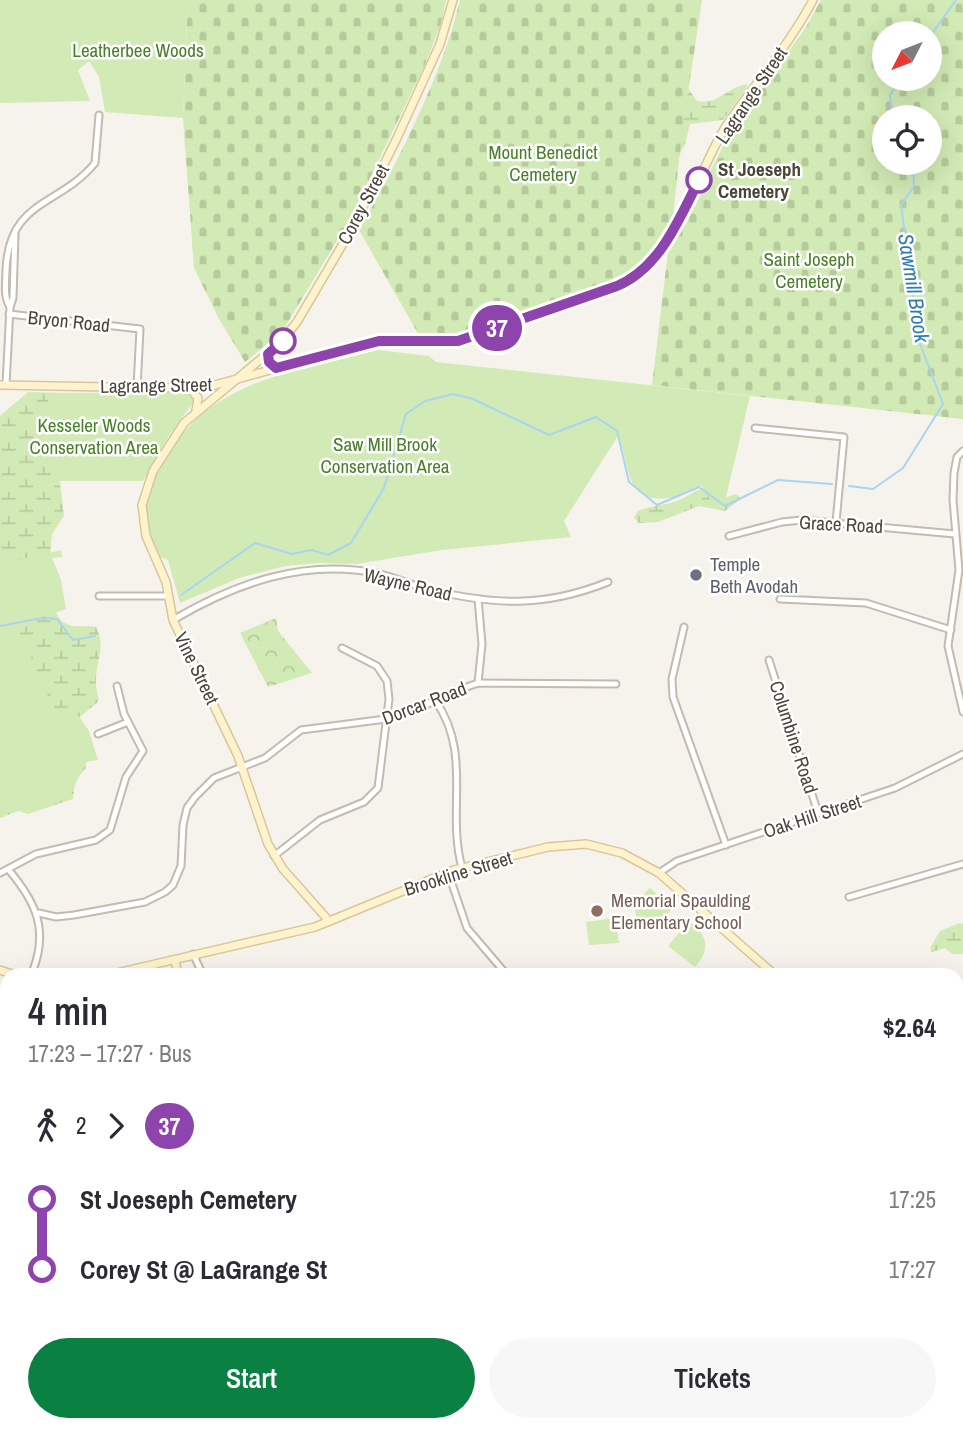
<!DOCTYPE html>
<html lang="en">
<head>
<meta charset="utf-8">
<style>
  body { margin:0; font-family:"Archivo Narrow",sans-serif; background:#f7f7f7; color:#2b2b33; height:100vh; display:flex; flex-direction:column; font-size:26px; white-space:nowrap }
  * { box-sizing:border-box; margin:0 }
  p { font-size:23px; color:#7c7c81 }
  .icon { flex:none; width:38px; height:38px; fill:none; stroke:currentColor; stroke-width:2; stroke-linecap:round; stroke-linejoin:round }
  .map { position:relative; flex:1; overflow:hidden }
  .panel { position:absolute; left:0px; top:968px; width:964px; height:464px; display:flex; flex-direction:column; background:#fff; border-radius:21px 21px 0 0; box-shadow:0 7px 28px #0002 }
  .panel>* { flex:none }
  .badge { padding:0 14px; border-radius:23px; font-size:24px; line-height:46px }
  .needle { width:46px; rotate:228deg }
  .tools { position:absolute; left:872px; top:21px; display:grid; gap:14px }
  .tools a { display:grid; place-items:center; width:70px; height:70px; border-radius:50%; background:#fff; box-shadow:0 7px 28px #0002; font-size:35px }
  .map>.badge { position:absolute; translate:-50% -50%; box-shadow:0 0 0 4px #fff }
  .legs { display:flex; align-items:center; gap:10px; height:77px; padding:0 28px; font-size:23px }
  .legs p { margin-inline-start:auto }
  .summary { display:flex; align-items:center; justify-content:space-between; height:119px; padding:0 28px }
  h1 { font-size:38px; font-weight:600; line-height:52px }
  .primary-button { display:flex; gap:14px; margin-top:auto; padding:14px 28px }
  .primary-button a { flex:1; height:80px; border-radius:42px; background:#0b8043; color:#fff; font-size:28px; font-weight:600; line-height:80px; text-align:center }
  .primary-button a+a { background:#f7f7f7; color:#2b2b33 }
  ul { padding:0 28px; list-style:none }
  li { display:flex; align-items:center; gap:24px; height:70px; font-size:26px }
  li i { display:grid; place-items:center; width:10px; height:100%; margin:0 9px; background:currentColor }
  li i::after { content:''; width:18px; height:18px; margin:-9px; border:5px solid; border-radius:50%; background:#fff }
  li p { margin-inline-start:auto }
  li:first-child i { background:linear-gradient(#0000 50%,currentColor 0) }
  li:last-child i { background:linear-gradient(currentColor 50%,#0000 0) }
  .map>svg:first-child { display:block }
</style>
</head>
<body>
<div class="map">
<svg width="963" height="1430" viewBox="0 0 963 1430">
  <defs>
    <pattern id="forest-crowns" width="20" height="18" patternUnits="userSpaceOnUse" patternTransform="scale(1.75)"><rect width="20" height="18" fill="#d2eab5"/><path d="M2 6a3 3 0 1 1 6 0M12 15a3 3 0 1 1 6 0" fill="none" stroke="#b6ca9c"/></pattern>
    <pattern id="wetland-marsh" width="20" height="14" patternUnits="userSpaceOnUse" patternTransform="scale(1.75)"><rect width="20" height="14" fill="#d2eab5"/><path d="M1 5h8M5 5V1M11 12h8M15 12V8" fill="none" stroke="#b6ca9c"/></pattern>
    <pattern id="cemetery-stones" width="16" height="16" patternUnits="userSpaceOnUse" patternTransform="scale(1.75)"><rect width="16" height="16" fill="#d2eab5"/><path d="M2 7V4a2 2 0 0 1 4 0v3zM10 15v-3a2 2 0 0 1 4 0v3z" fill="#b6ca9c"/></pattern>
  </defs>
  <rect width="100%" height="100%" fill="#f6f3ec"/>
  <g fill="url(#forest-crowns)">
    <polygon points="276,618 278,631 312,673 268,687 240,633"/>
    <polygon points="0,1186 7,1189 7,1323 0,1405"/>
  </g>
  <g fill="url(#wetland-marsh)">
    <path d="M684,83L697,101C720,105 727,87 747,84V87L723,120L690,124L685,144L678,158Z"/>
    <path d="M28,392L62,393L58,466L64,516L52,534C50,554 46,609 63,622C73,629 85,625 96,627C106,645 97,659 96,678C95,686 98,694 99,701L80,717L85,741L86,768L75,781L73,799L28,814L18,811L0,818V416Z"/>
    <path d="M708,487L725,498L735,494L742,498L725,511L699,506L658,522L639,523L634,518L638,511C651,505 664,506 677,501C688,497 695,489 708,487Z"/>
    <polygon points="960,923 963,924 963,954 952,954 945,948 932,952 930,948 940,931"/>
  </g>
  <g fill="url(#cemetery-stones)" fill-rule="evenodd">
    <polygon points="188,0 446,0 440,27 423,69 350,219 282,332 245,362 218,317 194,268 183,118"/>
    <path d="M460,0H702L682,132L673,217L643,263L630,274L609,284L464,335L420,337L359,230C397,164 443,73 460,0Z"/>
    <path d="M821,0H963V419L652,385L668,252L730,133L806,27ZM884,33H929V79H884ZM884,117H929V163H884Z"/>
  </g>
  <g fill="#d2eab5">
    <polygon points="0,0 188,0 183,118 105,112 99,77 89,61 78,70 90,101 0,103"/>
    <path d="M378,350L429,356L436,362L750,396L725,501L717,505L711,503L707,491L701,486C690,488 682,497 670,498C623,504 631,465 618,436L564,521L571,537L442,550L356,564L319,563L285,566L239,578L180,603L168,560L159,557C142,516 141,495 165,457C216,377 293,373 378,350Z"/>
    <polygon points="47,393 187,393 194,401 168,437 143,481 55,481"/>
    <polygon points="61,550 62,557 52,558 61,580 66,609 17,626 59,721 77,714 89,731 98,760 86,762 68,799 0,815 0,564"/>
    <path d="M650,888L672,908L656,931L639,924C631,906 637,900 650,888Z"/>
    <polygon points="615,918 619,943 589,945 586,922"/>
    <path d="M689,921C708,936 711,948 695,967L668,946Z"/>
    <polygon points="0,1206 7,1322 7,1424 11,1425 12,1430 0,1430"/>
  </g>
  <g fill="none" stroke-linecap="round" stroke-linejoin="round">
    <g stroke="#a9d4f2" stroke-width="2">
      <polyline points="929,38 956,0"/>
      <polyline points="892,117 890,95 901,79"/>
      <polyline points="849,486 873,489 903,468 943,404 919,341 901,205 914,186 913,163"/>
      <polyline points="181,595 255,543 292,554 312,550 328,555 351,543 384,488 406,414 425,401 453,394 473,399 549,435 596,417 617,431 629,482 657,505 699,487 725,506 778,480 832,484"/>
      <polyline points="0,626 42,618 57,619 73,640 95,636"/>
    </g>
    <defs>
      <g id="street">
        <path d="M10,307C3,296 6,282 6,270C9,199 59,207 95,163L99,115"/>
        <polyline points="9,314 140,329 137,388"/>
        <polyline points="6,385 10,307 13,298 15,234"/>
        <polyline points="755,428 844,437 836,522"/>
        <polyline points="963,451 957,457 954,473 953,500 959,570 948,646 963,712"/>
        <polyline points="729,536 782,522 802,520 955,534"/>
        <polyline points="99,596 169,596"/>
        <polyline points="780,599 866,603 951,630"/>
        <path d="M173,620C236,583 303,559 376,573C393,577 409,584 427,589C492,605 544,608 608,582"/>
        <polyline points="684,627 672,679 673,697 726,845"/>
        <polyline points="769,660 818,813"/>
        <polyline points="478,683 482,644 478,599"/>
        <path d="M435,700C473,754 446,809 462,868"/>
        <polyline points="98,734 128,722"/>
        <polyline points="274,856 320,820 364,802 378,788 389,699 387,681 377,666 342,648"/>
        <path d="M8,869C36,902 50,931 31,975"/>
        <polyline points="448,872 467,928 507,975"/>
        <polyline points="0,873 36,854 96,840 110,830 126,777 143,751 124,714 117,686"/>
        <polyline points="659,873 677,861 895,788 963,754"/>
        <polyline points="849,897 963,864"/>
        <polyline points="39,913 56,917 74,915 145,902 165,892 173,885 181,866 183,825 187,808 195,797 214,778 265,758 301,730 386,719 415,711 445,695 478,683 616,684"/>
        <polyline points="193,954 203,975"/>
        <polyline points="183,975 199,972"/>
        <polyline points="0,1039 7,1026"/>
        <polyline points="957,1046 963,1041"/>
        <polyline points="0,1157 7,1157"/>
        <polyline points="957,1223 963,1226"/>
        <polyline points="957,1302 963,1296"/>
        <polyline points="957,1327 963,1325"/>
        <polyline points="53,1424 58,1430"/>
        <polyline points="172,1424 172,1430"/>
        <polyline points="632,1424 633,1430"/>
      </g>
      <g id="secondary">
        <path d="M0,385L161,388L211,386L374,342L458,341L626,283C681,252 695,173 728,123C756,82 790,44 813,0"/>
        <polyline points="189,387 198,398 196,410"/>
        <polyline points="329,921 283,869 268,844 238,756 173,620 166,582 146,536 142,505 153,471 184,423 279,344 297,322 354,225 397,138 440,44 453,0"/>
        <polyline points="175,960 178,975"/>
        <polyline points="0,970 15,975"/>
        <polyline points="108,975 315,927 454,870 548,847 586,844 622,853 659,873 775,975"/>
        <polyline points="957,1119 963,1121"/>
        <polyline points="257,1424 257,1430"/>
      </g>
    </defs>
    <use href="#street" stroke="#c2bbae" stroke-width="9"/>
    <use href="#secondary" stroke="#d6c79b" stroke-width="10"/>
    <use href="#street" stroke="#fff" stroke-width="5"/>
    <use href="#secondary" stroke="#fff3cd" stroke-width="7"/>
  </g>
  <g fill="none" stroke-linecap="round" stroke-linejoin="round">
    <defs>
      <path id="line-1" d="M283,341L268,354L269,362L276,368L379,341H458L617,286C660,268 679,219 699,180"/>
    </defs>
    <use href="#line-1" stroke="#fff" stroke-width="16"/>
    <use href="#line-1" stroke="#8e44ad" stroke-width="10"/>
  </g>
  <g fill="#fff" stroke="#8e44ad" stroke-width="3.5">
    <circle cx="699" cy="180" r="12"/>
    <circle cx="283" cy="341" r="12"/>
  </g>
  <circle fill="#6b7280" stroke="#fff" stroke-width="2.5" cx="696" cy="575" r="7"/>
  <circle fill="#8d6e63" stroke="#fff" stroke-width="2.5" cx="597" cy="911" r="7"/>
  <g text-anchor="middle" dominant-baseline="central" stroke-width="5" stroke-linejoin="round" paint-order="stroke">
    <g font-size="19" fill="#4a7f2a" stroke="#fff">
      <text x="138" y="50">Leatherbee Woods</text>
      <text x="543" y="152">Mount Benedict<tspan x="543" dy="22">Cemetery</tspan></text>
      <text x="809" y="259">Saint Joseph<tspan x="809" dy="22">Cemetery</tspan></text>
      <text x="94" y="425">Kesseler Woods<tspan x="94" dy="22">Conservation Area</tspan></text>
      <text x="385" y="444">Saw Mill Brook<tspan x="385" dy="22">Conservation Area</tspan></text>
    </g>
    <g font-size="19" fill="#4b4439" stroke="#fff">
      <text transform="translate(751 95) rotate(-56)">Lagrange Street</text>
      <text transform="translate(363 204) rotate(-62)">Corey Street</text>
      <text transform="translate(69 321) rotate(6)">Bryon Road</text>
      <text transform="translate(156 385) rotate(-1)">Lagrange Street</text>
      <text transform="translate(841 524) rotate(3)">Grace Road</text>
      <text transform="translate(408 584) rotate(13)">Wayne Road</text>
      <text transform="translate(197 668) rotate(64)">Vine Street</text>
      <text transform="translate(424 703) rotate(-21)">Dorcar Road</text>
      <text transform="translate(794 737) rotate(72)">Columbine Road</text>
      <text transform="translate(812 816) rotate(-18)">Oak Hill Street</text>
      <text transform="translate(458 873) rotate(-17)">Brookline Street</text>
    </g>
    <g font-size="19" font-weight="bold" fill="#4b4439" stroke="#fff" text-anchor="start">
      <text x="718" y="169">St Joeseph<tspan x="718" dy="22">Cemetery</tspan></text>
    </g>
    <g font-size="19" fill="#5b616d" stroke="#fff" text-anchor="start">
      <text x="710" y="564">Temple<tspan x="710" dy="22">Beth Avodah</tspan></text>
    </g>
    <g font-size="19" fill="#785e54" stroke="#fff" text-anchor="start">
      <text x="611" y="900">Memorial Spaulding<tspan x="611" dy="22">Elementary School</tspan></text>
    </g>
    <g font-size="21" font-style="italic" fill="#2e7ab2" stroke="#fff">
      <text transform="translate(914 288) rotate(81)">Sawmill Brook</text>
    </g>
  </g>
</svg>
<div class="tools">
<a><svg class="needle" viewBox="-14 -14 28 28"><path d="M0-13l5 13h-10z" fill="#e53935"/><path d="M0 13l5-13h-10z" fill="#7c7c81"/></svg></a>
<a><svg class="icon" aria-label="locate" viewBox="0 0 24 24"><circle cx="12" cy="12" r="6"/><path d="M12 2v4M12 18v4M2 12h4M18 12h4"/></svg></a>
</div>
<b class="badge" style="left:497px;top:328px;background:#8e44ad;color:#fff">37</b>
<section class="panel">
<div class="summary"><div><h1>4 min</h1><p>17:23 – 17:27 · Bus</p></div><b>$2.64</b></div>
<div class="legs"><svg class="icon" aria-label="walk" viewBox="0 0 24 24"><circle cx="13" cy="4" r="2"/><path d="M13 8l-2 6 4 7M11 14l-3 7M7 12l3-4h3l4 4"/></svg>2<svg class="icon" aria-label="forward" viewBox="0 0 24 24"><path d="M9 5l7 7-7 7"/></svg><b class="badge" style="background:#8e44ad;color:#fff">37</b></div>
<ul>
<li><i style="color:#8e44ad"></i><b>St Joeseph Cemetery</b><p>17:25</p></li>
<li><i style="color:#8e44ad"></i><b>Corey St @ LaGrange St</b><p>17:27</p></li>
</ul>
<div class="primary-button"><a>Start</a><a>Tickets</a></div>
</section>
</div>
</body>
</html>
